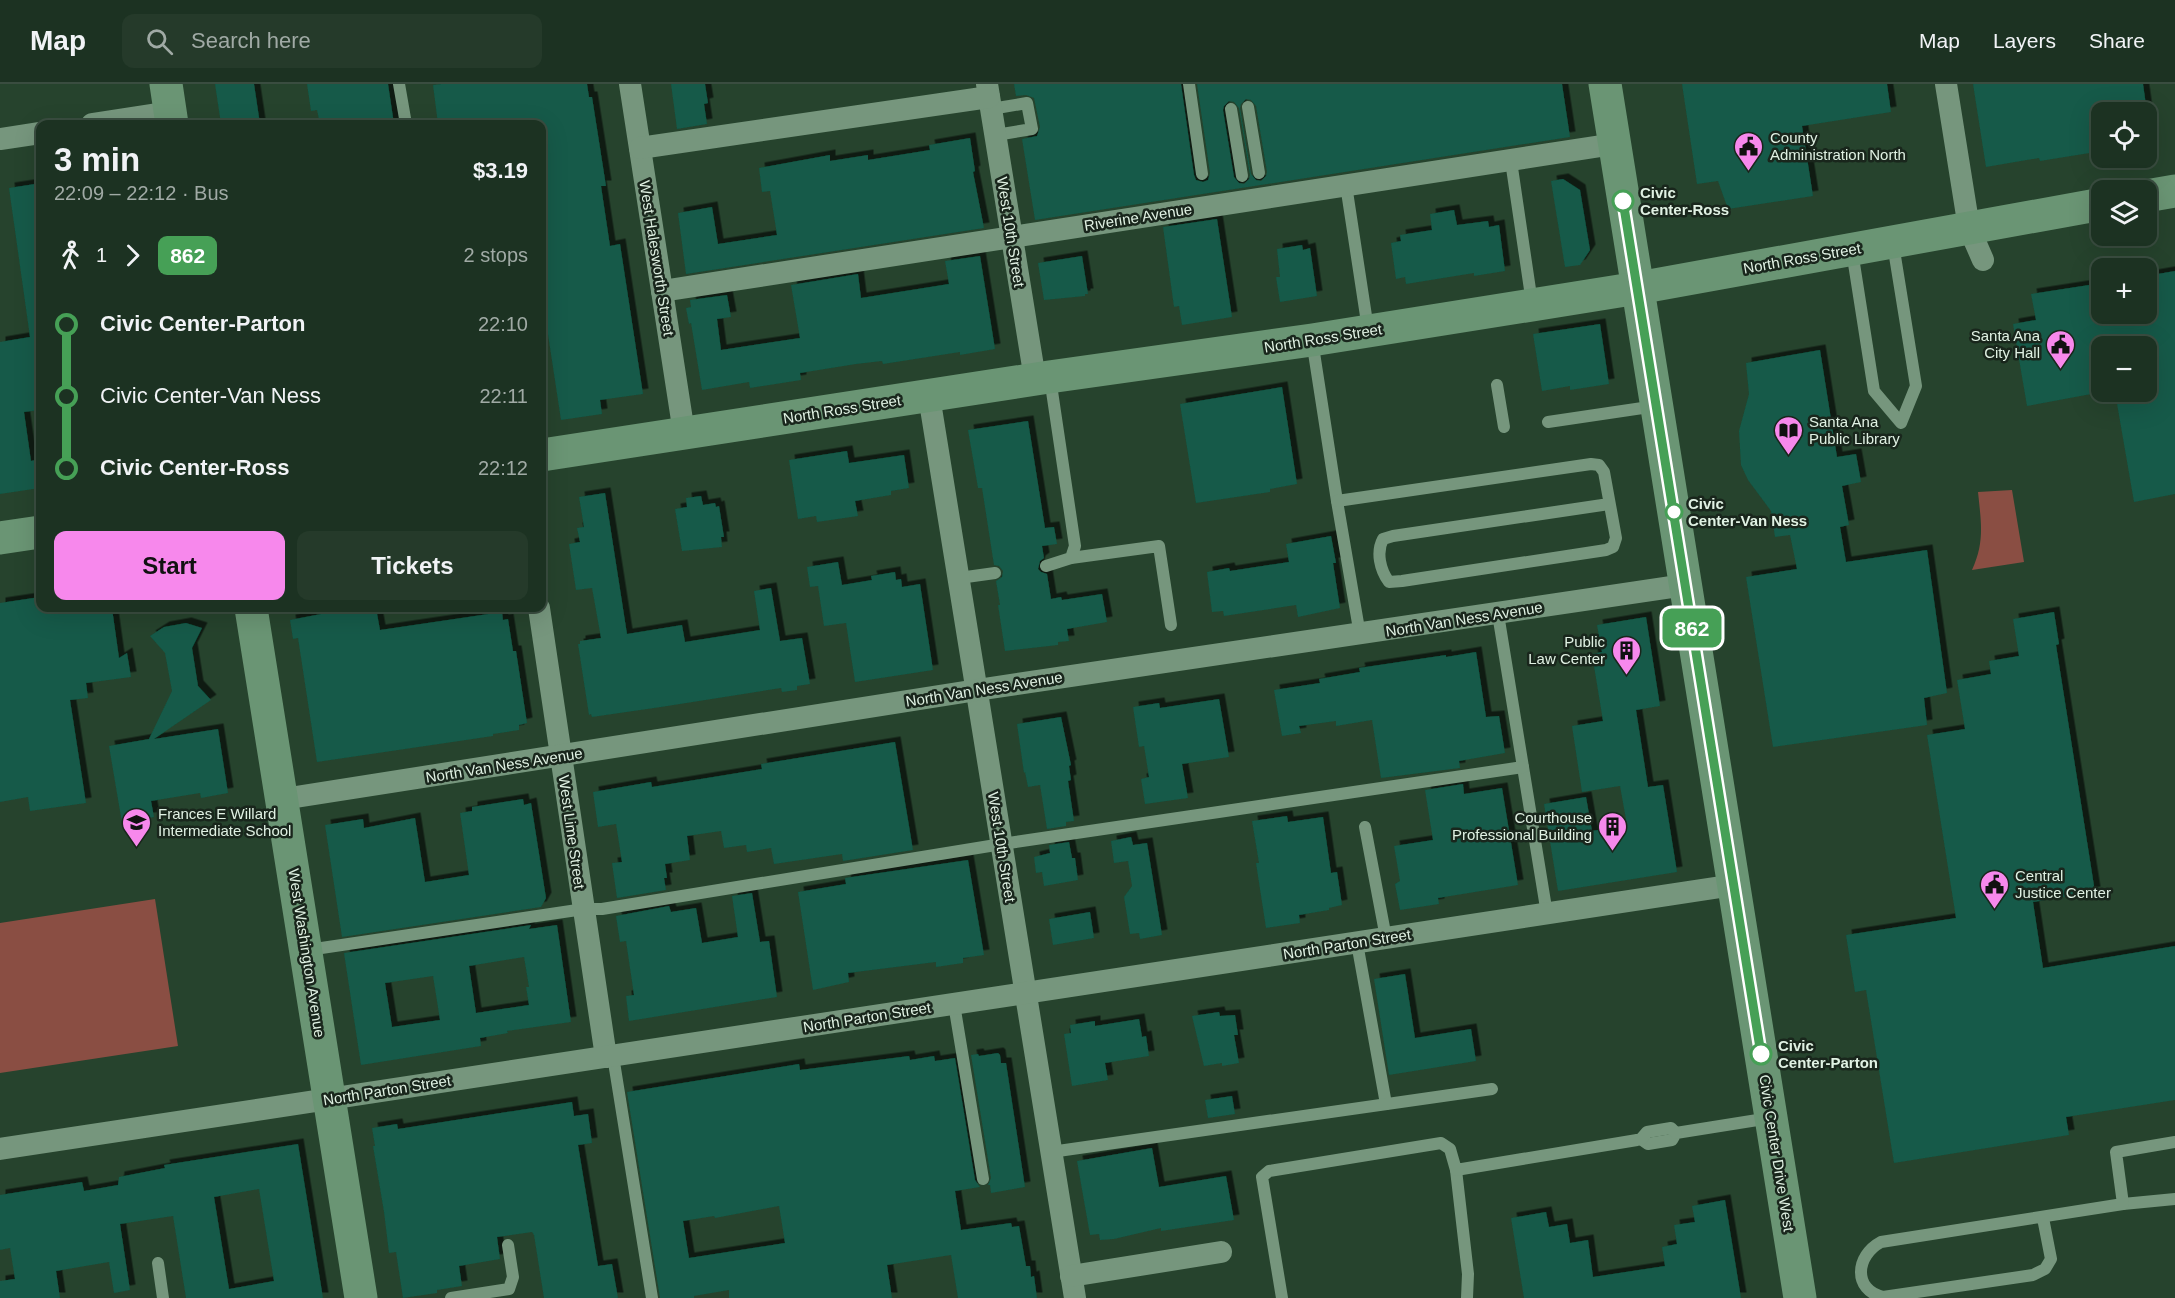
<!DOCTYPE html>
<html lang="en">
<head>
<meta charset="utf-8">
<style>
  body { margin:0; font-family:Arial,sans-serif; background:#253a2a; color:#f1f3f6; height:100vh; display:flex; flex-direction:column; font-size:22px; white-space:nowrap }
  * { box-sizing:border-box; margin:0 }
  p { font-size:20px; color:#a0aaa5 }
  .icon { flex:none; width:33px; height:33px; fill:none; stroke:currentColor; stroke-width:2; stroke-linecap:round; stroke-linejoin:round }
  .map { position:relative; flex:1; overflow:hidden }
  .panel { position:absolute; left:36px; top:36px; width:510px; height:492px; display:flex; flex-direction:column; background:#1c3222; border-radius:12px; box-shadow:0 6px 24px #0002,0 0 0 2px #3a4d40 }
  .panel>* { flex:none }
  .badge { padding:0 12px; border-radius:9px; font-size:21px; line-height:39px }
  .buttons { position:absolute; left:2091px; top:18px; display:grid; gap:12px }
  .buttons a { display:grid; place-items:center; width:66px; height:66px; border-radius:12px; background:#1c3222; box-shadow:0 6px 24px #0002,0 0 0 2px #3a4d40; font-size:30px }
  .map>.badge { position:absolute; translate:-50% -50%; box-shadow:0 0 0 3px #fff }
  .legs { display:flex; align-items:center; gap:9px; height:66px; padding:0 18px; font-size:20px }
  .legs p { margin-inline-start:auto }
  .headline { display:flex; align-items:center; justify-content:space-between; height:102px; padding:0 18px }
  h1 { font-size:33px; font-weight:700; line-height:45px }
  .primary-button { display:flex; gap:12px; margin-top:auto; padding:12px 18px }
  .primary-button a { flex:1; height:69px; border-radius:12px; background:#f788ec; color:#111; font-size:24px; font-weight:700; line-height:69px; text-align:center }
  .primary-button a+a { background:#253a2a; color:#f1f3f6 }
  ul { padding:0 18px; list-style:none }
  li { display:flex; align-items:center; gap:21px; height:72px; font-size:22px }
  li i { display:grid; place-items:center; width:9px; height:100%; margin:0 8px; background:currentColor }
  li i::after { content:''; width:15px; height:15px; margin:-8px; border:4px solid; border-radius:50%; background:#1c3222 }
  li p { margin-inline-start:auto }
  li:first-child i { background:linear-gradient(#0000 50%,currentColor 0) }
  li:last-child i { background:linear-gradient(currentColor 50%,#0000 0) }
  header { display:flex; align-items:center; gap:36px; box-sizing:border-box; height:84px; padding:0 30px; background:#1c3222; border-bottom:2px solid #3a4d40 }
  header strong { font-size:28px }
  nav { display:flex; gap:33px; margin-inline-start:auto; font-size:21px }
  .search { width:420px; height:54px; background:#253a2a; display:flex; align-items:center; gap:15px; box-sizing:border-box; padding:0 21px; border-radius:12px; color:#a0aaa5; font-size:22px }
  .map>svg:first-child { display:block }
</style>
</head>
<body>
<header>
<strong>Map</strong>
<div class="search"><svg class="icon" aria-label="search" viewBox="0 0 24 24"><circle cx="10" cy="10" r="6"/><path d="M15 15l6 6"/></svg>Search here</div>
<nav><a>Map</a><a>Layers</a><a>Share</a></nav>
</header>
<div class="map">
<svg width="2175" height="1214" viewBox="0 0 2175 1214">
  <defs>
    <filter id="shadow"><feDropShadow dx="5.5" dy="-5.5" stdDeviation="0" flood-color="#0009"/></filter>
  </defs>
  <rect width="100%" height="100%" fill="#26432d"/>
  <g fill="#8a4e43">
    <path d="M2012,406L2024,478L1972,486C1985,458 1981,438 1978,408Z"/>
    <polygon points="155,815 178,962 0,989 0,839"/>
  </g>
  <g fill="#135a48" fill-rule="evenodd" filter="url(#shadow)">
    <polygon points="215,0 254,0 260,40 221,40"/>
    <polygon points="307,0 388,0 394,40 320,40 317,26 311,27"/>
    <polygon points="441,0 587,0 589,13 592,13 606,102 601,102 610,162 620,160 643,310 600,316 602,330 561,336 542,211 542,40 438,40 433,1"/>
    <polygon points="671,0 705,0 708,19 704,20 707,40 677,45"/>
    <path d="M1014,0H1181L1194,91L1196,96L1203,98L1208,96L1210,89L1197,0H1562L1570,53L1035,136L1022,55L1037,52L1040,43L1034,14L1026,11L1016,12ZM1246,15L1251,16L1256,22L1267,88L1266,92L1261,97L1256,96L1251,90L1240,24L1241,20ZM1229,17L1234,18L1239,24L1250,91L1249,95L1244,100L1239,99L1234,93L1223,26L1224,22Z"/>
    <polygon points="1682,0 1887,0 1891,28 1802,42 1813,112 1728,125 1718,97 1697,100"/>
    <polygon points="1973,0 2143,0 2147,28 2102,28 2102,67 2040,77 2039,74 1986,83"/>
    <polygon points="970,54 975,87 973,88 984,144 686,190 678,129 712,123 718,160 777,151 770,107 762,108 759,84 830,71 830,77 868,71 868,76 930,66 929,61"/>
    <polygon points="1563,95 1580,106 1590,166 1580,181 1565,183 1551,97"/>
    <polygon points="35,100 37,115 40,114 40,326 24,328 31,377 40,375 40,404 0,410 0,258 30,253 9,104"/>
    <polygon points="1454,126 1457,141 1488,137 1489,143 1499,141 1505,187 1474,192 1474,189 1406,200 1405,193 1396,195 1391,159 1401,157 1400,151 1432,146 1430,130"/>
    <polygon points="1217,135 1232,233 1182,241 1179,222 1174,223 1163,143"/>
    <polygon points="1302,161 1303,166 1310,164 1317,212 1280,218 1276,193 1280,193 1277,165"/>
    <polygon points="980,172 995,265 960,271 960,268 883,280 882,277 856,280 800,289 801,296 750,304 749,298 702,306 691,239 689,240 686,224 691,223 690,216 727,211 731,233 717,235 721,266 760,260 800,254 791,201 858,190 861,214 949,200 945,177"/>
    <polygon points="1082,172 1088,210 1085,210 1085,212 1044,216 1038,179"/>
    <polygon points="2175,187 2175,410 2134,418 2115,308 2146,308 2146,262 2102,262 2102,308 2027,322 2013,240 2036,236 2031,210 2102,199 2102,230 2146,230 2146,192"/>
    <polygon points="1600,240 1609,300 1570,306 1570,302 1542,307 1533,250"/>
    <polygon points="1820,266 1837,373 1856,370 1861,398 1842,402 1849,441 1840,443 1846,478 1927,466 1947,609 1924,614 1927,641 1773,663 1746,493 1797,485 1790,451 1775,453 1771,427 1748,396 1741,381 1739,347 1749,310 1746,279"/>
    <polygon points="1282,303 1297,400 1270,405 1270,408 1196,419 1180,320"/>
    <polygon points="1028,337 1045,444 1054,443 1057,460 1042,462 1044,474 1040,477 1038,485 1041,488 1047,490 1051,515 1061,513 1062,516 1102,510 1107,538 1067,545 1069,557 1058,558 1058,561 1005,567 998,521 1000,521 996,497 1002,493 1003,487 999,482 994,481 982,404 978,404 968,346"/>
    <polygon points="847,367 849,379 904,371 909,404 891,407 891,411 855,417 858,432 817,438 816,432 798,435 789,376"/>
    <polygon points="605,409 627,550 682,541 685,558 760,546 754,507 771,504 780,557 802,554 810,600 797,602 797,606 782,608 781,604 661,623 592,633 591,630 589,631 578,560 580,560 580,557 601,554 592,504 576,506 569,460 580,458 577,444 584,443 579,413"/>
    <polygon points="701,412 703,421 715,419 716,423 719,422 724,453 721,453 722,463 682,467 675,425 687,423 686,414"/>
    <polygon points="1331,452 1336,479 1333,479 1340,524 1298,533 1296,521 1224,532 1223,527 1212,528 1207,488 1229,484 1230,487 1289,478 1286,460"/>
    <polygon points="838,478 842,501 872,496 871,492 895,488 896,496 901,495 902,503 920,500 933,586 855,598 846,539 824,542 818,502 810,503 807,483"/>
    <polygon points="40,513 40,524 56,524 57,528 89,524 112,524 119,574 127,569 131,593 86,599 88,614 70,616 86,719 30,727 28,713 0,718 0,519"/>
    <polygon points="352,524 376,524 380,546 502,528 503,536 508,535 513,567 516,567 527,639 519,641 519,646 493,650 493,652 317,678 298,554 293,555 290,536"/>
    <polygon points="2054,528 2059,560 2056,561 2095,808 2033,818 2043,884 2175,862 2175,1016 2066,1033 2069,1051 1894,1079 1866,906 1855,908 1846,851 1956,834 1927,651 1965,645 1957,596 1991,590 1989,577 2019,572 2013,535"/>
    <polygon points="1646,533 1660,622 1636,626 1648,703 1663,701 1677,788 1558,807 1544,720 1586,713 1592,747 1627,741 1620,702 1582,708 1572,642 1603,637 1592,570 1602,568 1597,541"/>
    <polygon points="186,539 202,544 192,564 198,602 211,616 154,655 218,645 228,709 201,714 200,709 151,717 154,733 122,739 109,662 149,655 172,607 165,569 150,552 164,543"/>
    <polygon points="1476,568 1486,633 1499,632 1505,669 1459,677 1460,684 1381,694 1372,636 1336,642 1336,637 1299,642 1301,649 1282,652 1274,606 1320,599 1319,595 1360,588 1359,584 1446,571 1446,573"/>
    <polygon points="1219,615 1229,673 1182,680 1188,714 1145,720 1141,695 1149,693 1144,662 1139,663 1133,623 1159,619 1160,624"/>
    <polygon points="1061,633 1071,681 1069,682 1071,696 1068,697 1074,737 1066,738 1066,742 1047,745 1040,701 1028,703 1025,688 1024,689 1017,640"/>
    <polygon points="895,658 913,766 843,777 842,770 774,780 771,764 747,768 746,761 724,764 721,747 687,752 690,776 665,780 667,794 664,794 666,806 617,814 612,779 622,778 616,740 598,743 593,708 651,698 652,703 762,685 761,680"/>
    <polygon points="1463,700 1464,710 1502,704 1518,801 1438,814 1439,820 1400,826 1395,800 1400,797 1394,762 1433,756 1425,706"/>
    <polygon points="523,715 524,721 531,719 546,814 541,823 342,853 325,741 363,735 364,744 415,734 425,798 469,791 460,729 472,727 472,723"/>
    <polygon points="1287,732 1288,738 1323,733 1331,789 1337,788 1342,821 1329,824 1329,826 1299,831 1300,839 1266,844 1256,779 1259,779 1252,737"/>
    <polygon points="1131,753 1133,761 1147,759 1162,851 1140,855 1139,849 1130,850 1124,813 1132,802 1128,777 1114,779 1111,757"/>
    <polygon points="1069,758 1072,774 1075,774 1078,796 1044,802 1042,788 1036,789 1034,773 1050,769 1049,761"/>
    <polygon points="968,776 984,871 963,874 963,879 936,883 936,878 848,889 849,898 813,906 798,808 846,800 845,794"/>
    <polygon points="752,809 760,858 769,857 777,913 629,937 626,912 634,911 626,857 620,858 616,832 669,822 671,828 696,824 702,859 738,853 732,812"/>
    <polygon points="1090,828 1094,854 1053,861 1049,835"/>
    <path d="M531,841L529,845L557,841L571,938L507,947L508,949L480,954L481,962L361,981L344,869ZM524,873L529,903H526L529,921L476,929L469,882ZM433,892L440,936L392,943L385,899Z"/>
    <polygon points="1405,890 1415,954 1471,945 1476,977 1389,991 1374,895"/>
    <polygon points="1219,928 1220,932 1235,931 1238,951 1234,951 1239,979 1222,982 1222,979 1204,982 1192,932"/>
    <polygon points="1139,935 1142,953 1146,952 1149,972 1105,979 1108,996 1072,1002 1064,950 1071,949 1070,941 1095,937 1095,942"/>
    <polygon points="998,969 1000,971 1001,979 1006,979 1025,1103 991,1109 990,1101 988,1101 991,1094 971,971 978,970 979,972"/>
    <path d="M909,972L910,976L934,972L935,977L955,974L975,1096L980,1103L955,1107L961,1146L1011,1139L1012,1143L1019,1142L1026,1182H1030L1031,1193L1034,1192L1037,1214H958L951,1171L887,1181L892,1214H729V1206L694,1212V1214H660L627,1008L799,980L800,986ZM779,1122L785,1159L689,1174L683,1137L714,1132L715,1134Z"/>
    <polygon points="1232,1012 1235,1030 1208,1034 1205,1016"/>
    <polygon points="572,1018 574,1032 588,1030 592,1059 578,1061 598,1182 612,1180 618,1214 544,1214 534,1151 532,1148 497,1153 500,1175 459,1182 462,1202 437,1206 437,1209 403,1214 396,1168 389,1169 384,1128 373,1062 375,1062 372,1044 397,1040 398,1045"/>
    <path d="M298,1060L323,1214H186L173,1132L120,1140L130,1206L114,1209L109,1178L56,1187L60,1214H0V1197L15,1195L10,1164L0,1166V1111L82,1098L84,1107L118,1101L119,1093L165,1084L164,1081ZM259,1105L274,1197L229,1205L214,1113Z"/>
    <polygon points="1152,1064 1159,1103 1226,1092 1234,1136 1161,1147 1161,1144 1114,1155 1100,1156 1099,1150 1090,1151 1077,1077"/>
    <polygon points="1725,1116 1741,1214 1524,1214 1511,1134 1546,1128 1549,1143 1567,1140 1570,1159 1588,1156 1593,1193 1665,1182 1662,1163 1677,1160 1674,1141 1695,1138 1692,1122"/>
  </g>
  <g fill="none" stroke-linecap="round" stroke-linejoin="round">
    <g stroke="#76967d" stroke-width="12">
      <polyline points="399,0 406,40"/>
      <polyline points="1189,0 1202,90"/>
      <polyline points="1248,23 1259,89"/>
      <polyline points="991,25 1027,19 1032,45 996,51"/>
      <polyline points="1231,25 1242,92"/>
      <polyline points="1511,77 1532,219"/>
      <polyline points="1346,101 1368,245"/>
      <polyline points="1852,167 1874,307 1901,339 1916,302 1893,160"/>
      <polyline points="1312,256 1337,417 1360,551"/>
      <polyline points="1497,301 1504,343"/>
      <polyline points="1548,338 1656,322"/>
      <path d="M1337,417L1591,380L1599,381L1604,388L1616,454L1613,463L1606,466L1402,497L1389,498C1380,486 1376,468 1383,455L1393,452L1609,420"/>
      <polyline points="1071,474 1159,462 1171,541"/>
      <polyline points="1046,482 1071,474 1075,462 1050,294"/>
      <polyline points="959,494 995,489"/>
      <polyline points="1498,530 1547,830"/>
      <polyline points="1365,743 1386,854"/>
      <polyline points="1357,859 1386,1020"/>
      <polyline points="308,866 584,825 602,825 1002,760 1523,683"/>
      <polyline points="954,920 983,1095"/>
      <polyline points="613,972 652,1214"/>
      <polyline points="1641,1055 1648,1060 1672,1056 1676,1049 1770,1034"/>
      <polyline points="1051,1068 1492,1005"/>
      <polyline points="1456,1086 1468,1190 1467,1214"/>
      <polyline points="2123,1120 2175,1115"/>
      <path d="M2043,1134L2051,1175L2045,1185L2033,1191L1883,1213C1853,1206 1855,1172 1881,1158L2123,1120L2116,1068L2175,1058"/>
      <polyline points="158,1179 163,1214"/>
      <polyline points="451,1214 509,1205 513,1193 508,1161"/>
      <polyline points="1282,1214 1262,1093 1269,1087 1441,1059 1450,1065 1456,1086 1637,1056 1641,1055 1647,1048 1671,1044 1676,1049"/>
    </g>
    <g stroke="#76967d" stroke-width="22">
      <polyline points="630,0 684,349"/>
      <polyline points="987,0 1035,295"/>
      <polyline points="1946,0 1969,144 1983,176"/>
      <polyline points="92,40 170,28"/>
      <polyline points="0,55 40,49"/>
      <polyline points="640,64 989,13"/>
      <polyline points="662,207 1614,60"/>
      <polyline points="929,312 1075,1214"/>
      <polyline points="539,524 606,973"/>
      <polyline points="283,715 977,606 1685,501"/>
      <polyline points="0,1065 1734,801"/>
      <polyline points="1071,1192 1221,1168"/>
    </g>
    <g stroke="#6a9574" stroke-width="33">
      <polyline points="166,0 172,40"/>
      <polyline points="1605,0 1800,1214"/>
      <polyline points="2146,112 2175,107"/>
      <polyline points="542,371 1049,293 1312,256 1638,204 2102,120"/>
      <polyline points="0,454 40,448"/>
      <polyline points="251,524 361,1214"/>
    </g>
  </g>
  <g fill="none" stroke-linecap="round" stroke-linejoin="round">
    <defs>
      <polyline id="line-1" points="1623,117 1761,970"/>
    </defs>
    <use href="#line-1" stroke="#fff" stroke-width="14"/>
    <use href="#line-1" stroke="#46a056" stroke-width="9"/>
  </g>
  <defs>
    <symbol id="civic-pin" viewBox="-11 -11 22 30"><path d="M0 17L-7.5 6A9.5 9.5 0 1 1 7.5 6Z" fill="#f788ec" stroke="#19261c"/><path d="M-.6-6.5H3V-4.5H.6V-3L4-1V1h2V6H-6V1h2V-1L-.6-3ZM-1.2 2.5V6h2.4V2.5Z" fill="#111"/></symbol>
    <symbol id="library-pin" viewBox="-11 -11 22 30"><path d="M0 17L-7.5 6A9.5 9.5 0 1 1 7.5 6Z" fill="#f788ec" stroke="#19261c"/><path d="M-6-4Q-3-5.5-.7-3.5V5Q-3 3-6 4ZM6-4Q3-5.5 .7-3.5V5Q3 3 6 4Z" fill="#111"/></symbol>
    <symbol id="building-pin" viewBox="-11 -11 22 30"><path d="M0 17L-7.5 6A9.5 9.5 0 1 1 7.5 6Z" fill="#f788ec" stroke="#19261c"/><path d="M-4-6H4V6H1V3H-1V6H-4ZM-2.5-4.3h1.7v1.8h-1.7ZM.8-4.3h1.7v1.8H.8ZM-2.5-1h1.7V.8h-1.7ZM.8-1h1.7V.8H.8Z" fill="#111"/></symbol>
    <symbol id="school-pin" viewBox="-11 -11 22 30"><path d="M0 17L-7.5 6A9.5 9.5 0 1 1 7.5 6Z" fill="#f788ec" stroke="#19261c"/><path d="M0-5L7-2L0 1L-7-2ZM-4 1L0 2.5L4 1V4Q0 6-4 4Z" fill="#111"/></symbol>
  </defs>
  <g fill-rule="evenodd">
    <use href="#civic-pin" x="1732" y="46" width="33" height="45"/>
    <use href="#civic-pin" x="2044" y="244" width="33" height="45"/>
    <use href="#library-pin" x="1772" y="330" width="33" height="45"/>
    <use href="#building-pin" x="1610" y="550" width="33" height="45"/>
    <use href="#school-pin" x="120" y="722" width="33" height="45"/>
    <use href="#building-pin" x="1596" y="726" width="33" height="45"/>
    <use href="#civic-pin" x="1978" y="784" width="33" height="45"/>
  </g>
  <g fill="#fff" stroke="#46a056" stroke-width="3">
    <circle cx="1623" cy="117" r="10"/>
    <circle cx="1674" cy="428" r="8"/>
    <circle cx="1761" cy="970" r="10"/>
  </g>
  <g text-anchor="middle" dominant-baseline="central" stroke-width="5" stroke-linejoin="round" paint-order="stroke">
    <g font-size="15" fill="#e0f1e3" stroke="#19261c" text-anchor="start">
      <text x="1770" y="53">County<tspan x="1770" dy="17">Administration North</tspan></text>
      <text x="2040" y="251" text-anchor="end">Santa Ana<tspan x="2040" dy="17">City Hall</tspan></text>
      <text x="1809" y="337">Santa Ana<tspan x="1809" dy="17">Public Library</tspan></text>
      <text x="1605" y="557" text-anchor="end">Public<tspan x="1605" dy="17">Law Center</tspan></text>
      <text x="158" y="729">Frances E Willard<tspan x="158" dy="17">Intermediate School</tspan></text>
      <text x="1592" y="733" text-anchor="end">Courthouse<tspan x="1592" dy="17">Professional Building</tspan></text>
      <text x="2015" y="791">Central<tspan x="2015" dy="17">Justice Center</tspan></text>
    </g>
    <g font-size="15" font-weight="bold" fill="#e0f1e3" stroke="#19261c" text-anchor="start">
      <text x="1640" y="108">Civic<tspan x="1640" dy="17">Center-Ross</tspan></text>
      <text x="1688" y="419">Civic<tspan x="1688" dy="17">Center-Van Ness</tspan></text>
      <text x="1778" y="961">Civic<tspan x="1778" dy="17">Center-Parton</tspan></text>
    </g>
    <g font-size="15" fill="#e0f1e3" stroke="#19261c">
      <text transform="translate(1138 133) rotate(-9)">Riverine Avenue</text>
      <text transform="translate(1011 148) rotate(81)">West 10th Street</text>
      <text transform="translate(657 174) rotate(81)">West Halesworth Street</text>
      <text transform="translate(1802 174) rotate(-10)">North Ross Street</text>
      <text transform="translate(1323 254) rotate(-9)">North Ross Street</text>
      <text transform="translate(842 325) rotate(-9)">North Ross Street</text>
      <text transform="translate(1464 535) rotate(-9)">North Van Ness Avenue</text>
      <text transform="translate(984 605) rotate(-9)">North Van Ness Avenue</text>
      <text transform="translate(504 681) rotate(-9)">North Van Ness Avenue</text>
      <text transform="translate(572 748) rotate(82)">West Lime Street</text>
      <text transform="translate(1002 763) rotate(81)">West 10th Street</text>
      <text transform="translate(1347 860) rotate(-9)">North Parton Street</text>
      <text transform="translate(307 869) rotate(81)">West Washington Avenue</text>
      <text transform="translate(867 933) rotate(-9)">North Parton Street</text>
      <text transform="translate(387 1006) rotate(-9)">North Parton Street</text>
      <text transform="translate(1777 1069) rotate(81)">Civic Center Drive West</text>
    </g>
  </g>
</svg>
<div class="buttons">
<a><svg class="icon" aria-label="locate" viewBox="0 0 24 24"><circle cx="12" cy="12" r="6"/><path d="M12 2v4M12 18v4M2 12h4M18 12h4"/></svg></a>
<a><svg class="icon" aria-label="layers" viewBox="0 0 24 24"><path d="M12 4l9 5-9 5-9-5zM3 14l9 5 9-5"/></svg></a>
<a>+</a>
<a>−</a>
</div>
<b class="badge" style="left:1692px;top:544px;background:#46a056;color:#fff">862</b>
<section class="panel">
<div class="headline"><div><h1>3 min</h1><p>22:09 – 22:12 · Bus</p></div><b>$3.19</b></div>
<div class="legs"><svg class="icon" aria-label="walk" viewBox="0 0 24 24"><circle cx="13" cy="4" r="2"/><path d="M13 8l-2 6 4 7M11 14l-3 7M7 12l3-4h3l4 4"/></svg>1<svg class="icon" aria-label="forward" viewBox="0 0 24 24"><path d="M9 5l7 7-7 7"/></svg><b class="badge" style="background:#46a056;color:#fff">862</b><p>2 stops</p></div>
<ul>
<li><i style="color:#46a056"></i><b>Civic Center-Parton</b><p>22:10</p></li>
<li><i style="color:#46a056"></i><span>Civic Center-Van Ness</span><p>22:11</p></li>
<li><i style="color:#46a056"></i><b>Civic Center-Ross</b><p>22:12</p></li>
</ul>
<div class="primary-button"><a>Start</a><a>Tickets</a></div>
</section>
</div>
</body>
</html>
